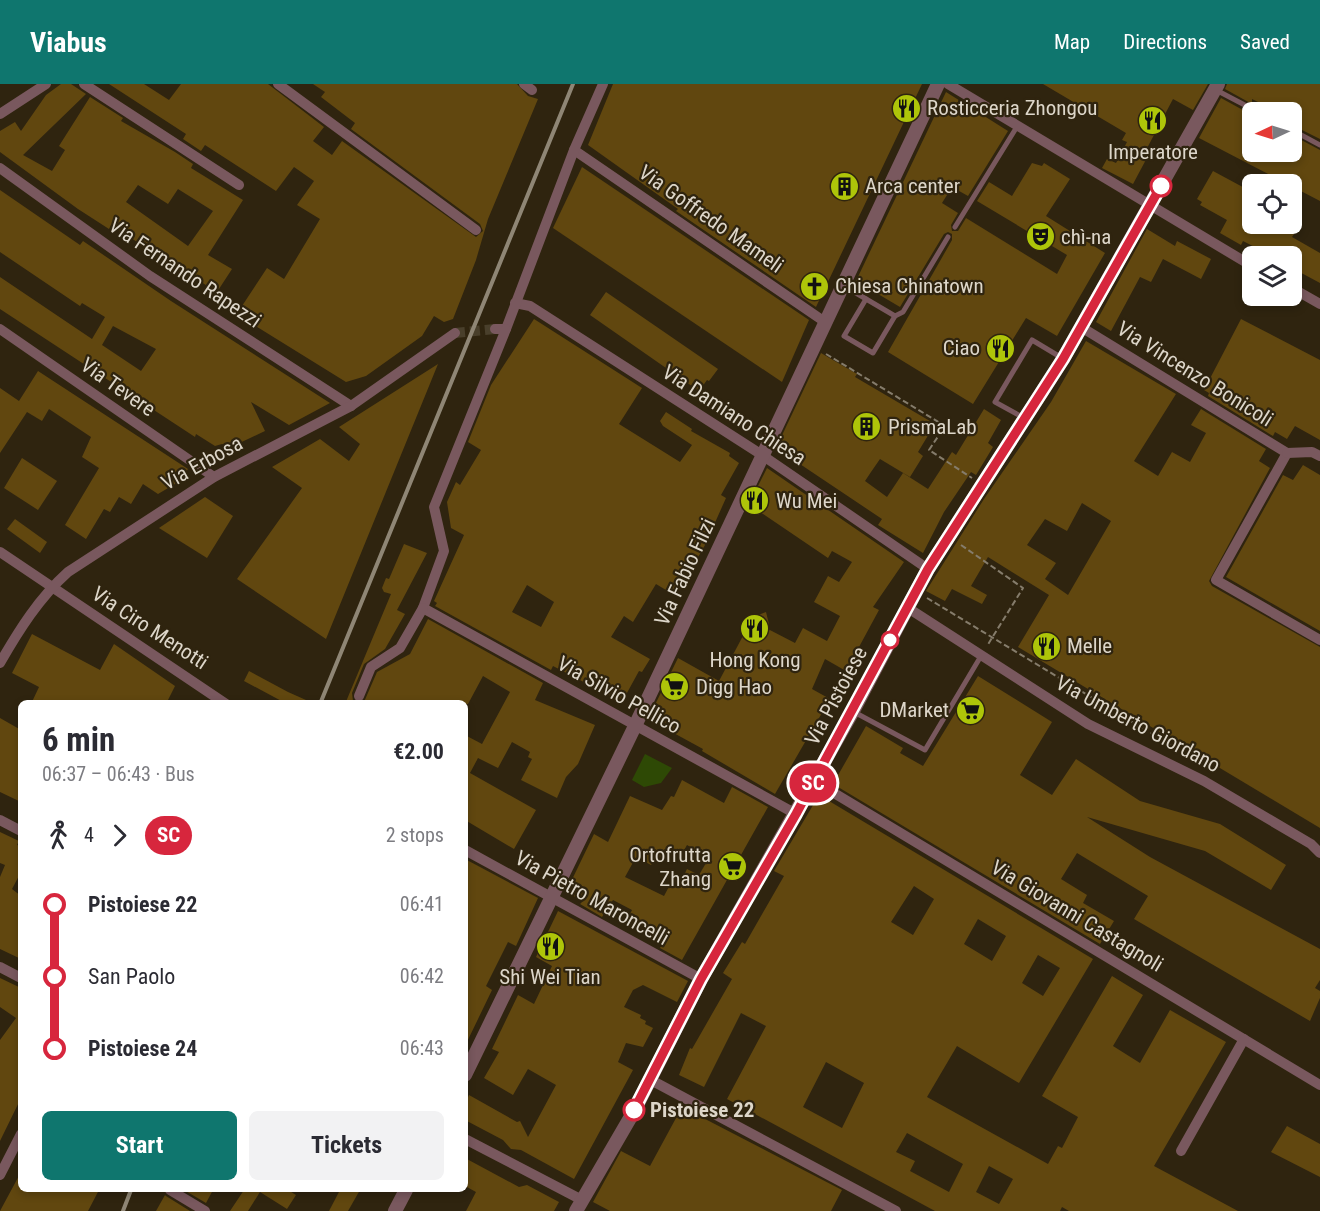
<!DOCTYPE html>
<html lang="en">
<head>
<meta charset="utf-8">
<style>
  body { margin:0; font-family:"Roboto Condensed",sans-serif; background:#f2f2f3; color:#2b2b33; height:100vh; display:flex; flex-direction:column; font-size:22px; white-space:nowrap }
  * { box-sizing:border-box; margin:0 }
  p { font-size:20px; color:#7c7c81 }
  .icon { flex:none; width:33px; height:33px; fill:none; stroke:currentColor; stroke-width:2; stroke-linecap:round; stroke-linejoin:round }
  .map { position:relative; flex:1; overflow:hidden }
  .panel { position:absolute; left:18px; top:616px; width:450px; height:492px; display:flex; flex-direction:column; background:#fff; border-radius:9px; box-shadow:0 3px 9px #0003 }
  .panel>* { flex:none }
  .badge { padding:0 12px; border-radius:20px; font-size:21px; line-height:39px }
  .needle { width:39px; rotate:266deg }
  .tools { position:absolute; left:1242px; top:18px; display:grid; gap:12px }
  .tools a { display:grid; place-items:center; width:60px; height:60px; border-radius:9px; background:#fff; box-shadow:0 3px 9px #0003; font-size:30px }
  .map>.badge { position:absolute; translate:-50% -50%; box-shadow:0 0 0 3px #fff }
  .legs { display:flex; align-items:center; gap:9px; height:66px; padding:0 24px; font-size:20px }
  .legs p { margin-inline-start:auto }
  .headline { display:flex; align-items:center; justify-content:space-between; height:102px; padding:0 24px }
  h1 { font-size:33px; font-weight:700; line-height:45px }
  .primary-button { display:flex; gap:12px; margin-top:auto; padding:12px 24px }
  .primary-button a { flex:1; height:69px; border-radius:9px; background:#0f766e; color:#fff; font-size:24px; font-weight:700; line-height:69px; text-align:center }
  .primary-button a+a { background:#f2f2f3; color:#2b2b33 }
  ul { padding:0 24px; list-style:none }
  li { display:flex; align-items:center; gap:21px; height:72px; font-size:22px }
  li i { display:grid; place-items:center; width:9px; height:100%; margin:0 8px; background:currentColor }
  li i::after { content:''; width:15px; height:15px; margin:-8px; border:4px solid; border-radius:50%; background:#fff }
  li p { margin-inline-start:auto }
  li:first-child i { background:linear-gradient(#0000 50%,currentColor 0) }
  li:last-child i { background:linear-gradient(currentColor 50%,#0000 0) }
  header { display:flex; align-items:center; gap:36px; box-sizing:border-box; height:84px; padding:0 30px; background:#0f766e; color:#fff }
  header strong { font-size:28px }
  nav { display:flex; gap:33px; margin-inline-start:auto; font-size:21px }
  .map>svg:first-child { display:block }
</style>
</head>
<body>
<header>
<strong>Viabus</strong>
<nav><a>Map</a><a>Directions</a><a>Saved</a></nav>
</header>
<div class="map">
<svg width="1320" height="1127" viewBox="0 0 1320 1127">
  <rect width="100%" height="100%" fill="#2f240f"/>
  <polygon fill="#2e4905" points="645,670 672,684 661,699 644,703 632,696"/>
  <g fill="#61470f" fill-rule="evenodd">
    <path d="M61,0H71L86,10L23,71L52,87L65,66L59,62L90,13L123,34L121,37L175,68L193,80L191,84L243,116L208,171L232,185L217,208L190,191L186,196L172,186L174,182L111,141L109,145L78,125L0,68V47L15,38L21,47L46,11ZM138,101L168,120L178,105L213,127L188,162L126,118Z"/>
    <polygon points="109,0 144,0 169,16 181,0 268,0 324,43 313,57 332,71 342,57 476,153 483,147 480,140 351,45 355,39 321,13 325,8 313,0 517,0 528,12 538,15 488,135 476,176 453,235 444,238 434,232 422,252 366,292 346,298 254,241 259,233 242,222 267,184 284,195 320,135 297,121 314,97 294,83 276,107 205,61 201,67 183,55 186,50"/>
    <polygon points="613,0 922,0 816,223 676,127 678,125 588,61"/>
    <polygon points="1043,0 1208,0 1193,26 1173,15 1145,68 1149,70 1133,100 1102,84 1107,75 1116,79 1127,58 1122,56 1126,49"/>
    <polygon points="1227,0 1320,0 1320,55 1292,41 1292,28 1278,28 1252,15 1252,20 1225,5"/>
    <polygon points="946,8 1008,47 968,112 952,103 942,119 958,129 951,141 952,147 958,147 966,134 1057,190 1067,171 977,117 989,98 1012,112 1032,79 1042,82 1044,79 1070,95 1046,132 1105,169 1057,252 1026,234 973,320 888,268 952,156 952,150 948,148 944,150 900,223 856,197"/>
    <polygon points="1221,14 1252,31 1252,68 1292,68 1292,51 1320,66 1320,117 1199,54"/>
    <polygon points="582,83 809,236 782,298 553,144"/>
    <polygon points="1213,87 1252,108 1252,140 1301,140 1292,153 1320,169 1320,199 1292,184 1292,172 1272,172 1243,157 1241,161 1220,149 1227,136 1200,121 1202,118 1197,115"/>
    <path d="M0,106L80,161L83,157L171,217L330,319L289,341L251,318L265,347L231,363L222,360L215,362L196,350L195,353L0,225V193L92,255L105,233L82,219L80,222L0,168ZM113,242L156,265L141,287L102,261Z"/>
    <polygon points="1147,145 1175,162 1177,157 1211,175 1201,195 1163,175 1151,198 1140,193 1111,247 1096,238"/>
    <polygon points="606,208 718,285 709,297 707,296 699,307 590,231"/>
    <path d="M534,235L642,304L619,340L680,378L692,361L663,342L660,337L666,328L692,345L691,347L730,369L729,372L739,379L721,411L726,414L705,461L676,512L656,500L633,538L624,532L611,553L650,575L642,588L639,587L622,618L553,582L551,586L435,522L437,519L434,517L464,451L451,444L447,418L456,398L460,401L481,366L468,358L491,301ZM527,501L554,518L541,543L512,528Z"/>
    <polygon points="1241,235 1320,276 1320,356 1295,342 1287,355 1275,348 1273,352 1208,312 1209,309 1204,306"/>
    <path d="M1086,257L1176,310L1134,377L1158,392L1172,368L1190,378L1206,349L1191,341L1201,325L1266,365L1259,377L1270,384L1209,497L1212,502L1320,563V744L1018,563L1049,511L988,473L971,502L987,511L982,520L952,505L945,517L926,507L984,415L1051,318ZM1082,419L1111,437L1068,511L1045,495L1056,479L1027,461L1045,435L1067,447Z"/>
    <polygon points="821,269 857,290 855,293 935,340 918,368 923,372 910,393 880,375 871,388 865,397 887,413 903,389 928,405 952,368 956,371 984,325 1001,336 988,359 993,363 976,391 971,388 944,428 923,469 878,441 882,435 776,364"/>
    <polygon points="438,280 326,555 237,495 302,404 272,383 320,355 349,377 360,360 339,343"/>
    <polygon points="38,287 188,385 180,397 158,410 143,400 131,420 119,413 110,428 104,425 86,455 65,441 99,384 82,373 91,353 49,325 42,337 27,328 0,369 0,304 19,317"/>
    <polygon points="22,374 57,397 38,426 4,404"/>
    <polygon points="1303,381 1320,391 1320,547 1226,493 1283,391 1293,396"/>
    <polygon points="767,384 904,478 873,523 879,526 846,587 825,575 812,605 830,615 775,710 702,667 703,665 648,635 678,574 719,597 753,533 766,528 769,540 766,544 795,559 803,544 827,557 840,532 814,518 828,492 839,498 852,478 832,467 828,474 760,428 767,417 755,408"/>
    <polygon points="205,413 233,432 207,474 159,444"/>
    <polygon points="15,435 47,458 40,469 7,445"/>
    <polygon points="404,460 427,469 397,526 405,530 385,565 364,580 352,609 353,617 359,619 364,618 377,588 410,570 428,535 543,599 535,616 595,641 578,680 566,693 557,714 521,696 532,675 528,673 530,668 512,658 498,684 478,674 470,689 536,726 514,765 465,736 465,651 482,660 510,608 483,592 468,620 345,620 391,510 384,508 382,504 386,494 389,495"/>
    <polygon points="32,550 100,586 114,560 175,602 166,620 31,620 39,603 12,589"/>
    <polygon points="249,587 288,608 315,620 287,620 244,597"/>
    <polygon points="978,592 1052,638 1020,691 1052,711 1076,675 1140,717 1220,740 1286,781 1271,806 1205,767 1087,733 1150,773 1320,865 1320,896 1315,904 1320,907 1320,914 1310,937 1134,835 1148,812 1077,769 1061,795 1087,811 1083,819 1114,837 1100,860 833,700 866,642 903,664 900,669 923,682"/>
    <polygon points="0,634 21,646 21,718 0,708"/>
    <path d="M682,696L724,719L732,703L768,723L682,876L660,864L666,853L630,830L632,826L613,816L602,833L580,820L583,817L566,808L594,750L608,758L630,712L662,726L671,712L674,713ZM687,761L709,774L699,791L687,785L680,799L673,795L664,812L625,793L636,773L651,781L657,772L669,776L675,767L682,770Z"/>
    <path d="M819,711L1093,875L1019,999L957,962L927,1013L1048,1080L1058,1062L1062,1064L1078,1033L1042,1012L1112,892L1143,911L1113,962L1140,979L1170,926L1226,958L1154,1082L1238,1127H1069L1062,1123L1060,1127H935L727,1015L766,942L741,929L704,1003L679,991L690,964L692,965L732,895L723,889L742,858L745,860L784,792L774,787ZM914,802L934,815L913,851L891,838ZM978,835L1006,852L992,877L964,860ZM1038,871L1060,884L1043,912L1022,899ZM826,978L864,999L842,1044L803,1023ZM907,1049L963,1080L949,1108L910,1087L915,1077L896,1068ZM989,1082L1013,1095L999,1120L976,1108Z"/>
    <polygon points="0,748 19,757 17,761 21,762 21,788 12,805 21,812 21,875 0,865 0,793 5,781 0,779"/>
    <polygon points="465,775 538,814 516,862 508,858 486,902 492,906 465,962"/>
    <polygon points="558,827 688,897 677,918 643,901 633,906 624,923 641,931 640,934 646,937 645,940 653,944 643,963 626,959 618,978 633,986 574,1095 521,1066 511,1065 503,1056 465,1036 465,1020 469,1011 517,1038 520,1037 528,1053 556,1001 528,985 513,1011 484,994 499,968 492,965 518,911 534,920 552,882 536,873"/>
    <polygon points="0,894 21,904 21,1014 0,1057 0,956 16,934 0,923"/>
    <polygon points="682,1023 842,1106 831,1127 610,1127 593,1118 621,1067 650,1082"/>
    <polygon points="1287,1042 1320,1060 1320,1093 1271,1068"/>
    <polygon points="465,1074 519,1103 527,1101 559,1118 554,1127 466,1127 476,1108 465,1102"/>
    <polygon points="21,1088 21,1106 99,1106 88,1127 0,1127"/>
    <polygon points="184,1106 213,1106 206,1119"/>
    <polygon points="244,1106 288,1106 296,1111 287,1125 260,1108 248,1127 230,1127"/>
    <polygon points="340,1106 360,1106 348,1127 329,1127"/>
    <polygon points="165,1111 166,1112 190,1127 156,1127"/>
  </g>
  <g fill="none" stroke-linecap="round" stroke-linejoin="round">
    <polyline stroke="#493f2b" stroke-width="10" stroke-dasharray="10 5" stroke-linecap="butt" points="455,249 495,245"/>
    <g stroke="#857c6b" stroke-width="2" stroke-dasharray="6 3" stroke-linecap="butt">
      <polyline points="826,270 945,342 929,366 972,394"/>
      <polyline points="961,461 1023,504 987,562"/>
      <polyline points="927,514 1215,688"/>
    </g>
    <g stroke="#79585e" stroke-width="5">
      <polyline points="1216,6 1258,28"/>
      <polyline points="1292,46 1320,61"/>
      <polyline points="955,143 1018,41"/>
      <polyline points="844,202 895,232 903,228 948,153"/>
      <polyline points="866,215 844,252 873,269 895,232"/>
      <polyline points="1024,334 995,318 1032,256 1062,274"/>
      <polyline points="854,628 925,666 981,572"/>
    </g>
    <g stroke="#79585e" stroke-width="10">
      <polyline points="84,0 239,101"/>
      <polyline points="278,0 476,146"/>
      <polyline points="524,0 532,6"/>
      <polyline points="948,0 1252,182"/>
      <polyline points="0,30 46,0"/>
      <polyline points="574,66 825,238"/>
      <polyline points="0,84 150,192 351,322"/>
      <polyline points="1292,204 1320,220"/>
      <polyline points="515,219 530,222 762,371 928,485"/>
      <polyline points="1081,243 1287,369 1216,496 1320,556"/>
      <polyline points="0,245 214,393"/>
      <polyline points="495,245 506,245 574,66 603,0"/>
      <polyline points="506,245 434,423 444,467 423,524 796,730"/>
      <polyline points="1287,369 1312,368 1320,372"/>
      <polyline points="0,468 226,620"/>
      <polyline points="908,524 1088,640 1204,697 1311,760 1320,769"/>
      <path d="M0,579C19,546 39,514 68,488L214,393L351,322L455,249"/>
      <polyline points="359,612 371,583 400,564 423,524"/>
      <polyline points="814,697 1320,1001"/>
      <polyline points="0,736 21,747"/>
      <polyline points="465,766 701,895"/>
      <polyline points="0,883 21,894"/>
      <polyline points="649,995 896,1127"/>
      <polyline points="465,1055 582,1116"/>
      <polyline points="1181,1067 1244,955"/>
      <polyline points="0,1091 21,1050"/>
      <polyline points="170,1106 205,1127"/>
    </g>
    <g stroke="#79585e" stroke-width="14">
      <polyline points="465,991 635,642 938,0"/>
      <polyline points="395,1127 406,1106"/>
      <polyline points="576,1127 633,1029 701,895 853,627 928,485 1063,275 1218,0"/>
    </g>
    <g stroke="#8f8675" stroke-width="4">
      <polyline points="320,620 573,0"/>
      <polyline points="123,1127 131,1106"/>
    </g>
  </g>
  <g fill="none" stroke-linecap="round" stroke-linejoin="round">
    <defs>
      <polyline id="line-1" points="634,1026 701,895 796,730 928,485 1063,275 1161,102"/>
    </defs>
    <use href="#line-1" stroke="#fff" stroke-width="14"/>
    <use href="#line-1" stroke="#d7263d" stroke-width="9"/>
  </g>
  <defs>
    <symbol id="restaurant-disc" viewBox="-11 -11 22 22"><circle r="9.5" fill="#aec509" stroke="#2f240f"/><path d="M-5-6h1v4h1v-4h1v4h1v-4h1v5L-1.5 .5V6h-2V.5L-5-1ZM5-6V6H3V1.5H1.5Q1.5-4 5-6Z" fill="#111"/></symbol>
    <symbol id="building-disc" viewBox="-11 -11 22 22"><circle r="9.5" fill="#aec509" stroke="#2f240f"/><path d="M-4-6H4V6H1V3H-1V6H-4ZM-2.5-4.3h1.7v1.8h-1.7ZM.8-4.3h1.7v1.8H.8ZM-2.5-1h1.7V.8h-1.7ZM.8-1h1.7V.8H.8Z" fill="#111"/></symbol>
    <symbol id="theatre-disc" viewBox="-11 -11 22 22"><circle r="9.5" fill="#aec509" stroke="#2f240f"/><path d="M-5-5.5Q0-4 5-5.5V0Q5 5 0 6Q-5 5-5 0ZM-3.3-2.5H-1v1.5H-3.3ZM1-2.5H3.3v1.5H1ZM-2.8 1Q0 5.5 2.8 1Z" fill="#111"/></symbol>
    <symbol id="church-disc" viewBox="-11 -11 22 22"><circle r="9.5" fill="#aec509" stroke="#2f240f"/><path d="M-1.2-6h2.4v3.5h3.3v2.4h-3.3V6h-2.4V-.1h-3.3v-2.4h3.3Z" fill="#111"/></symbol>
    <symbol id="supermarket-disc" viewBox="-11 -11 22 22"><circle r="9.5" fill="#aec509" stroke="#2f240f"/><path d="M-6-5.5h2.5l.6 2H6L4.5 2H-2.5L-4.4-4H-6ZM-1.5 3.2a1.3 1.3 0 1 0 .1 0ZM3 3.2a1.3 1.3 0 1 0 .1 0Z" fill="#111"/></symbol>
  </defs>
  <g fill-rule="evenodd">
    <use href="#restaurant-disc" x="890" y="8" width="33" height="33"/>
    <use href="#restaurant-disc" x="1136" y="20" width="33" height="33"/>
    <use href="#building-disc" x="828" y="86" width="33" height="33"/>
    <use href="#theatre-disc" x="1024" y="136" width="33" height="33"/>
    <use href="#church-disc" x="798" y="186" width="33" height="33"/>
    <use href="#restaurant-disc" x="984" y="248" width="33" height="33"/>
    <use href="#building-disc" x="850" y="326" width="33" height="33"/>
    <use href="#restaurant-disc" x="738" y="400" width="33" height="33"/>
    <use href="#restaurant-disc" x="738" y="528" width="33" height="33"/>
    <use href="#restaurant-disc" x="1030" y="546" width="33" height="33"/>
    <use href="#supermarket-disc" x="658" y="586" width="33" height="33"/>
    <use href="#supermarket-disc" x="954" y="610" width="33" height="33"/>
    <use href="#supermarket-disc" x="716" y="766" width="33" height="33"/>
    <use href="#restaurant-disc" x="534" y="846" width="33" height="33"/>
  </g>
  <g fill="#fff" stroke="#d7263d" stroke-width="3">
    <circle cx="1161" cy="102" r="10"/>
    <circle cx="890" cy="556" r="8"/>
    <circle cx="634" cy="1026" r="10"/>
  </g>
  <g text-anchor="middle" dominant-baseline="central" stroke-width="4.5" stroke-linejoin="round" paint-order="stroke">
    <g font-size="21" fill="#ddd6c9" stroke="#2f240f" text-anchor="start">
      <text x="927" y="24">Rosticceria Zhongou</text>
      <text x="1153" y="68" text-anchor="middle">Imperatore</text>
      <text x="865" y="102">Arca center</text>
      <text x="1061" y="153">chì-na</text>
      <text x="835" y="202">Chiesa Chinatown</text>
      <text x="980" y="264" text-anchor="end">Ciao</text>
      <text x="888" y="343">PrismaLab</text>
      <text x="776" y="417">Wu Mei</text>
      <text x="1067" y="562">Melle</text>
      <text x="755" y="576" text-anchor="middle">Hong Kong</text>
      <text x="696" y="603">Digg Hao</text>
      <text x="949" y="626" text-anchor="end">DMarket</text>
      <text x="711" y="771" text-anchor="end">Ortofrutta<tspan x="711" dy="24">Zhang</tspan></text>
      <text x="550" y="893" text-anchor="middle">Shi Wei Tian</text>
    </g>
    <g font-size="21" fill="#ddd6c9" stroke="#2f240f">
      <text transform="translate(711 135) rotate(35)">Via Goffredo Mameli</text>
      <text transform="translate(185 189) rotate(34)">Via Fernando Rapezzi</text>
      <text transform="translate(1195 290) rotate(32)">Via Vincenzo Bonicoli</text>
      <text transform="translate(118 303) rotate(35)">Via Tevere</text>
      <text transform="translate(734 331) rotate(33)">Via Damiano Chiesa</text>
      <text transform="translate(202 379) rotate(-29)">Via Erbosa</text>
      <text transform="translate(685 488) rotate(-65)">Via Fabio Filzi</text>
      <text transform="translate(150 544) rotate(33)">Via Ciro Menotti</text>
      <text transform="translate(619 611) rotate(29)">Via Silvio Pellico</text>
      <text transform="translate(836 612) rotate(-62)">Via Pistoiese</text>
      <text transform="translate(1138 640) rotate(28)">Via Umberto Giordano</text>
      <text transform="translate(592 814) rotate(29)">Via Pietro Maroncelli</text>
      <text transform="translate(1077 832) rotate(31)">Via Giovanni Castagnoli</text>
    </g>
    <g font-size="21" font-weight="bold" fill="#ddd6c9" stroke="#2f240f" text-anchor="start">
      <text x="650" y="1026">Pistoiese 22</text>
    </g>
  </g>
</svg>
<div class="tools">
<a><svg class="needle" viewBox="-14 -14 28 28"><path d="M0-13l5 13h-10z" fill="#e53935"/><path d="M0 13l5-13h-10z" fill="#7c7c81"/></svg></a>
<a><svg class="icon" aria-label="locate" viewBox="0 0 24 24"><circle cx="12" cy="12" r="6"/><path d="M12 2v4M12 18v4M2 12h4M18 12h4"/></svg></a>
<a><svg class="icon" aria-label="layers" viewBox="0 0 24 24"><path d="M12 4l9 5-9 5-9-5zM3 14l9 5 9-5"/></svg></a>
</div>
<b class="badge" style="left:813px;top:699px;background:#d7263d;color:#fff">SC</b>
<section class="panel">
<div class="headline"><div><h1>6 min</h1><p>06:37 – 06:43 · Bus</p></div><b>€2.00</b></div>
<div class="legs"><svg class="icon" aria-label="walk" viewBox="0 0 24 24"><circle cx="13" cy="4" r="2"/><path d="M13 8l-2 6 4 7M11 14l-3 7M7 12l3-4h3l4 4"/></svg>4<svg class="icon" aria-label="forward" viewBox="0 0 24 24"><path d="M9 5l7 7-7 7"/></svg><b class="badge" style="background:#d7263d;color:#fff">SC</b><p>2 stops</p></div>
<ul>
<li><i style="color:#d7263d"></i><b>Pistoiese 22</b><p>06:41</p></li>
<li><i style="color:#d7263d"></i><span>San Paolo</span><p>06:42</p></li>
<li><i style="color:#d7263d"></i><b>Pistoiese 24</b><p>06:43</p></li>
</ul>
<div class="primary-button"><a>Start</a><a>Tickets</a></div>
</section>
</div>
</body>
</html>
